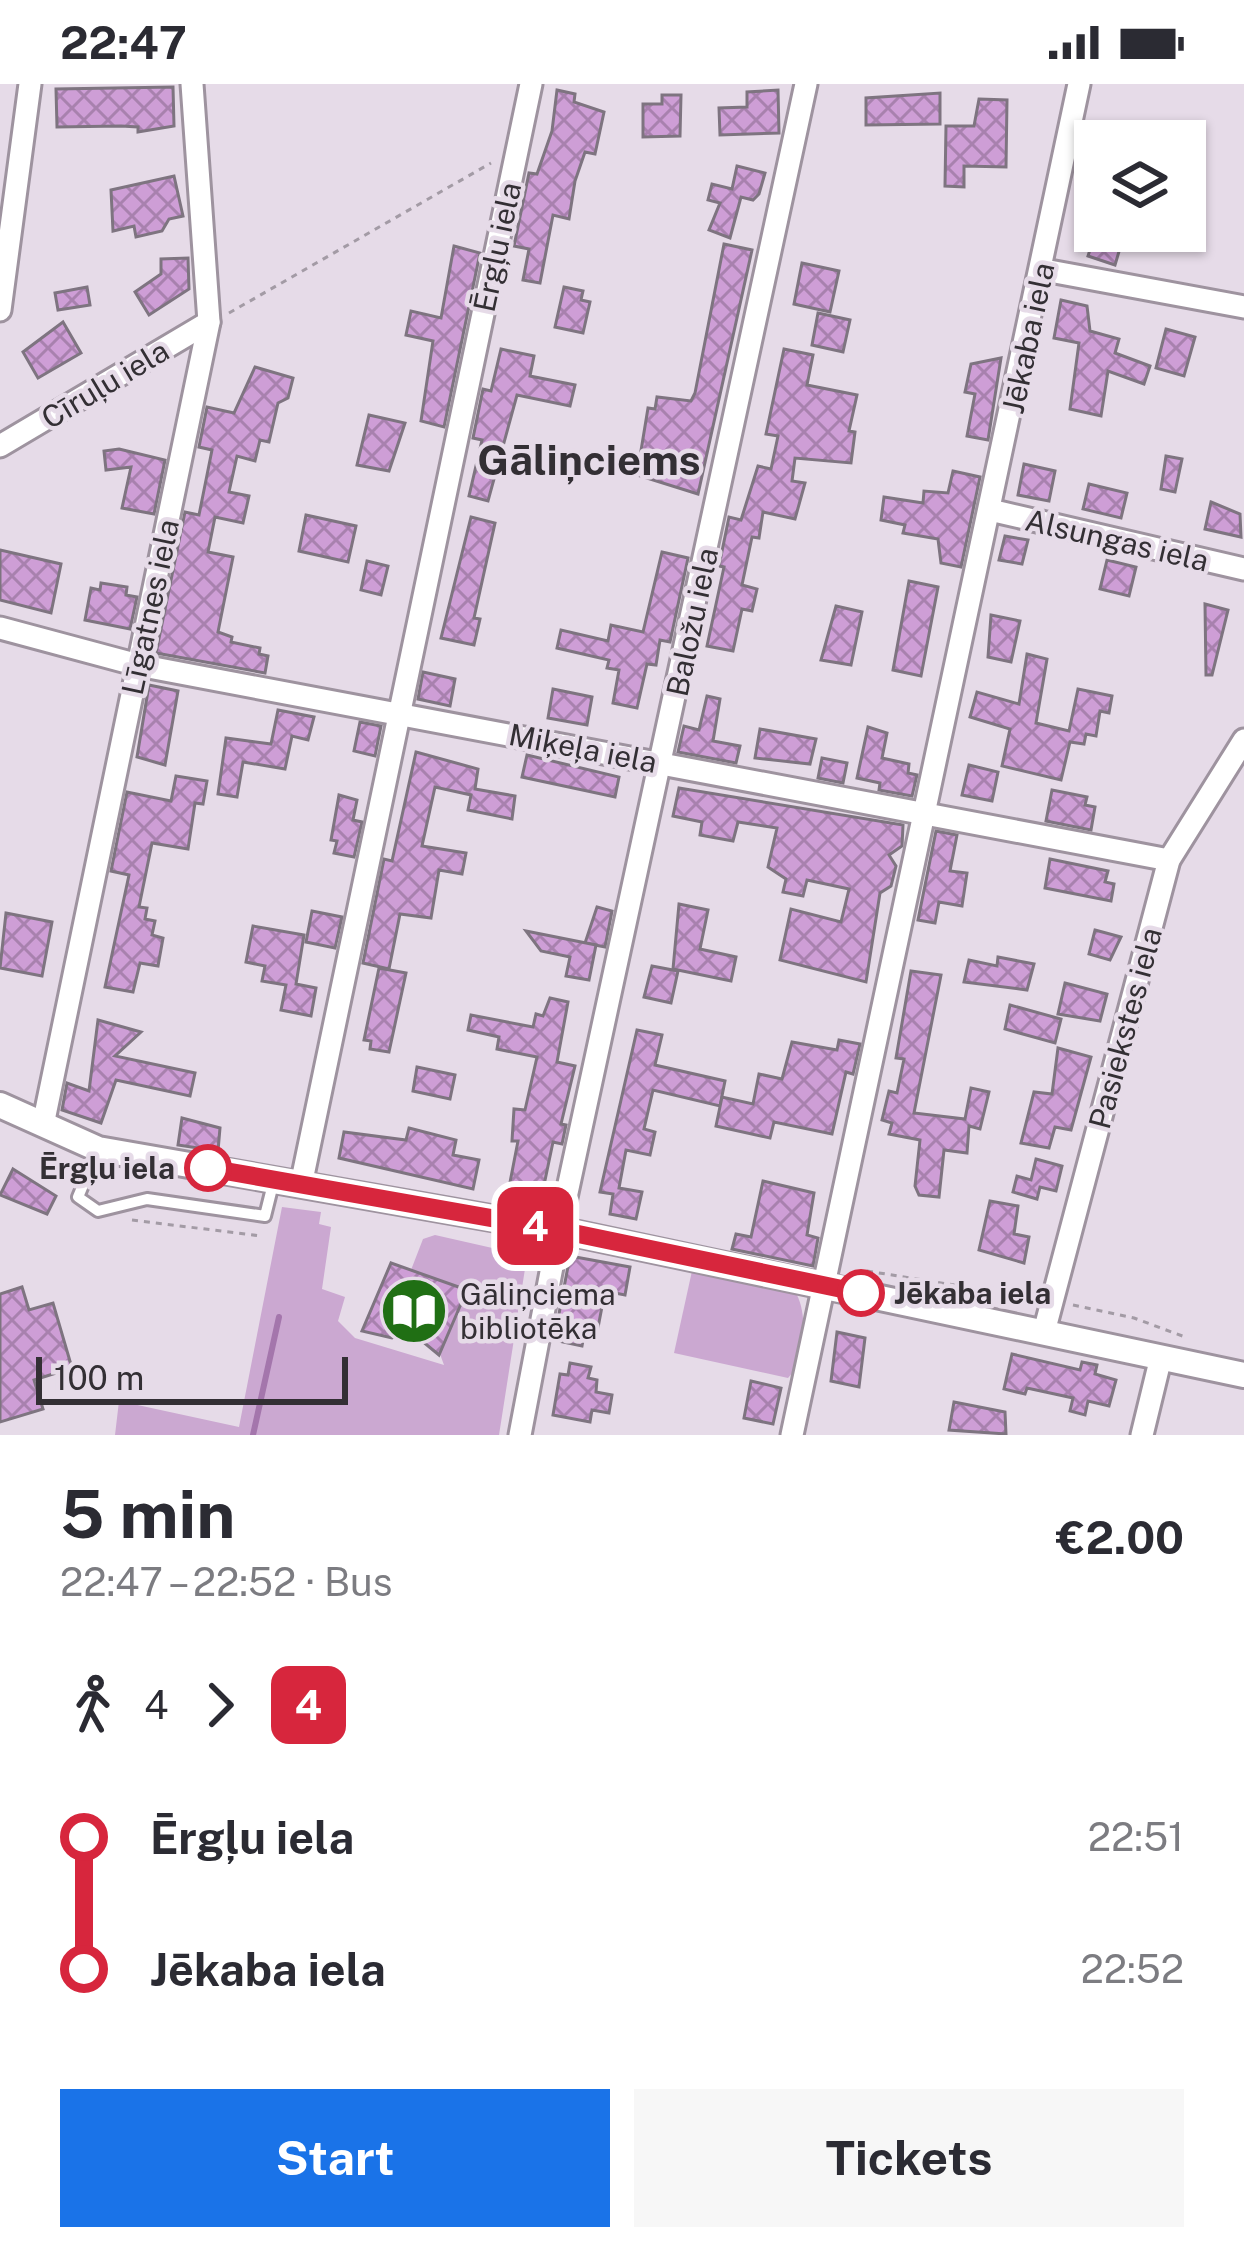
<!DOCTYPE html>
<html lang="en">
<head>
<meta charset="utf-8">
<style>
  body { margin:0; font-family:"Public Sans",sans-serif; background:#f7f7f7; color:#2b2b33; height:100vh; display:flex; flex-direction:column; font-size:45px; white-space:nowrap }
  * { box-sizing:border-box; margin:0 }
  p { font-size:39px; color:#7c7c81 }
  .icon { flex:none; width:66px; height:66px; fill:none; stroke:currentColor; stroke-width:2; stroke-linecap:round; stroke-linejoin:round }
  .map { position:relative; height:1351px; overflow:hidden }
  .details { display:flex; flex-direction:column; background:#fff; flex:1 }
  .details>* { flex:none }
  .badge { padding:0 24px; border-radius:18px; font-size:42px; line-height:78px }
  .tools { position:absolute; left:1074px; top:36px; display:grid; gap:24px }
  .tools a { display:grid; place-items:center; width:132px; height:132px; border-radius:0px; background:#fff; box-shadow:0 3px 9px #0004; font-size:60px }
  .scale { position:absolute; left:36px; bottom:30px; width:312px; box-sizing:border-box; padding-left:12px; border:6px solid #332f34; border-top:0; font-size:33px; line-height:42px; white-space:nowrap; color:#332f34; -webkit-text-stroke:9px #e6dbe8; paint-order:stroke }
  .map>.badge { position:absolute; translate:-50% -50%; box-shadow:0 0 0 6px #fff }
  .legs { display:flex; align-items:center; gap:18px; height:132px; padding:0 60px; font-size:39px }
  .legs p { margin-inline-start:auto }
  .headline { display:flex; align-items:center; justify-content:space-between; height:204px; padding:0 60px }
  h1 { font-size:66px; font-weight:700; line-height:90px }
  .cta { display:flex; gap:24px; margin-top:auto; padding:24px 60px }
  .cta a { flex:1; height:138px; border-radius:0px; background:#1a73e8; color:#fff; font-size:48px; font-weight:700; line-height:138px; text-align:center }
  .cta a+a { background:#f7f7f7; color:#2b2b33 }
  ul { padding:0 60px; list-style:none }
  li { display:flex; align-items:center; gap:42px; height:132px; font-size:45px }
  li i { display:grid; place-items:center; width:18px; height:100%; margin:0 15px; background:currentColor }
  li i::after { content:''; width:30px; height:30px; margin:-15px; border:9px solid; border-radius:50%; background:#fff }
  li p { margin-inline-start:auto }
  li:first-child i { background:linear-gradient(#0000 50%,currentColor 0) }
  li:last-child i { background:linear-gradient(currentColor 50%,#0000 0) }
  .status { display:flex; justify-content:space-between; align-items:center; height:84px; padding:0 60px; background:#fff; direction:ltr }
  .status svg { height:33px; fill:currentColor }
  .map>svg:first-child { display:block }
</style>
</head>
<body>
<div class="status"><b>22:47</b><svg viewBox="0 0 49 12"><path d="M0 12V9h3v3zM5 12V6h3v6zM10 12V3h3v9zM15 12V0h3v12zM26 1h20v11H26zM47 4h2v5h-2z"/></svg></div>
<div class="map">
<svg width="1244" height="1351" viewBox="0 0 1244 1351">
  <defs>
    <pattern id="building-cross-hatch" width="8" height="8" patternUnits="userSpaceOnUse" patternTransform="scale(3)"><rect width="8" height="8" fill="#ce9ed6"/><path d="M0 0l8 8M0 8l8-8" fill="none" stroke="#a881ae"/></pattern>
  </defs>
  <rect width="100%" height="100%" fill="#e6dbe8"/>
  <g fill="#cba8d1">
    <polygon points="282,1123 321,1128 319,1140 331,1143 322,1205 345,1213 338,1237 355,1254 444,1281 440,1270 467,1207 411,1186 423,1155 435,1151 527,1172 499,1351 115,1351 119,1317 239,1343"/>
    <path d="M692,1187L797,1211C808,1233 805,1277 788,1294L674,1269Z"/>
  </g>
  <g fill="none" stroke-linecap="round" stroke-linejoin="round">
    <polyline stroke="#a476ac" stroke-width="6" points="253,1351 279,1233"/>
  </g>
  <g fill="url(#building-cross-hatch)" stroke="#7e7480" stroke-width="3">
    <polygon points="173,3 174,42 138,48 138,43 121,42 57,43 56,5"/>
    <polygon points="557,6 575,10 574,18 604,28 595,70 585,68 575,97 569,135 553,131 540,199 523,196 529,165 514,162 529,89 537,90 552,47"/>
    <polygon points="778,6 779,49 720,51 719,24 747,23 747,8"/>
    <polygon points="940,9 940,40 866,41 866,14"/>
    <polygon points="662,11 681,11 680,52 643,53 643,20 662,20"/>
    <polygon points="979,15 1007,16 1006,83 964,82 964,103 945,102 946,42 974,42"/>
    <polygon points="737,82 765,89 759,110 753,116 741,113 730,154 709,146 720,119 708,116 712,100 732,105"/>
    <polygon points="174,92 183,132 169,135 162,147 136,153 134,142 113,147 111,106"/>
    <polygon points="1096,147 1123,154 1115,181 1088,172"/>
    <polygon points="724,160 752,166 698,410 637,391 648,324 655,325 657,313 691,317 695,309"/>
    <polygon points="454,162 480,169 444,343 421,337 433,257 406,251 411,227 441,234"/>
    <polygon points="188,174 189,205 149,231 135,208 161,190 161,175"/>
    <polygon points="802,179 839,187 830,228 794,220"/>
    <polygon points="87,203 90,221 58,226 55,209"/>
    <polygon points="564,203 583,207 581,216 590,218 583,249 555,243"/>
    <polygon points="1061,216 1087,222 1090,247 1119,255 1115,269 1150,282 1144,300 1108,287 1101,332 1070,325 1079,259 1054,254"/>
    <polygon points="818,229 850,236 843,268 812,261"/>
    <polygon points="63,238 81,269 38,294 23,268"/>
    <polygon points="1166,245 1195,253 1184,292 1156,284"/>
    <polygon points="501,265 534,272 530,292 575,301 570,322 517,311 488,417 469,412 482,356 473,354 483,305 491,307"/>
    <polygon points="784,265 813,271 807,301 857,311 849,347 855,348 851,379 795,374 792,397 805,399 795,435 763,428 759,454 752,453 742,501 757,505 752,527 742,525 733,567 707,562 724,483 719,482 729,433 741,436 758,382 771,385 778,352 766,350"/>
    <polygon points="1001,274 988,356 967,352 975,310 965,308 971,280"/>
    <polygon points="255,283 293,294 288,314 278,319 269,358 260,356 255,377 237,372 229,408 249,412 243,439 215,433 208,468 233,473 218,548 232,553 231,558 260,564 259,570 268,572 265,589 156,569 185,428 199,431 212,366 199,363 207,323 234,329"/>
    <polygon points="369,331 405,339 389,387 357,381"/>
    <polygon points="119,365 165,376 154,430 122,424 131,383 106,386 104,367"/>
    <polygon points="1166,372 1182,375 1175,408 1161,405"/>
    <polygon points="1024,380 1055,387 1049,417 1018,411"/>
    <polygon points="953,387 980,393 961,483 941,479 938,455 903,449 905,441 881,436 884,413 923,419 924,407 948,409"/>
    <polygon points="1089,400 1127,409 1121,434 1083,425"/>
    <polygon points="1211,418 1240,430 1241,453 1205,445"/>
    <polygon points="306,431 356,442 348,478 299,467"/>
    <polygon points="471,433 495,439 474,534 480,535 474,561 441,554"/>
    <polygon points="1005,452 1028,456 1022,480 999,476"/>
    <polygon points="0,466 61,480 51,529 0,516"/>
    <polygon points="662,468 688,474 670,558 660,556 656,581 647,580 637,624 613,619 619,586 607,584 609,576 557,564 561,546 608,557 611,541 643,548"/>
    <polygon points="1107,476 1136,483 1129,512 1100,505"/>
    <polygon points="367,477 388,482 381,511 361,506"/>
    <polygon points="909,497 938,503 921,592 893,586"/>
    <polygon points="101,499 127,503 126,511 137,513 130,545 85,536 91,504 100,506"/>
    <polygon points="1205,520 1228,526 1212,591 1206,591"/>
    <polygon points="836,522 862,528 851,581 821,576"/>
    <polygon points="991,531 1020,537 1011,578 988,573"/>
    <polygon points="1027,570 1047,575 1036,639 1069,647 1078,605 1112,612 1109,629 1100,627 1096,652 1086,650 1084,660 1070,658 1061,696 1002,682 1010,645 970,633 977,608 1019,620"/>
    <polygon points="423,588 455,595 450,622 418,615"/>
    <polygon points="149,601 178,607 165,681 137,673"/>
    <polygon points="553,605 592,613 587,641 548,634"/>
    <polygon points="707,612 720,615 713,657 740,662 736,679 678,668 684,642 699,646"/>
    <polygon points="278,626 314,633 308,656 292,652 285,685 243,678 237,713 218,710 226,654 271,660"/>
    <polygon points="360,638 381,642 375,672 354,667"/>
    <polygon points="868,643 887,649 882,674 909,680 908,689 917,691 912,712 879,706 880,699 857,694"/>
    <polygon points="760,645 816,655 810,680 755,674"/>
    <polygon points="416,668 478,685 475,705 515,712 512,735 468,726 471,711 435,703 422,762 466,769 462,790 439,786 431,834 400,830 389,885 363,879 384,775 392,777"/>
    <polygon points="527,671 619,693 615,713 522,693"/>
    <polygon points="822,674 847,679 843,699 818,694"/>
    <polygon points="969,681 998,688 992,717 962,711"/>
    <polygon points="176,692 207,697 203,720 195,719 188,765 152,759 139,823 147,824 145,835 155,837 152,851 163,854 158,882 140,879 133,908 105,903 129,791 111,787 127,708 171,717"/>
    <polygon points="679,704 903,741 902,762 889,771 896,782 891,802 880,809 866,898 780,876 791,825 841,838 849,805 807,796 803,812 783,808 786,795 768,783 777,744 738,738 733,757 700,751 702,738 673,732"/>
    <polygon points="1052,706 1087,713 1085,721 1095,723 1091,746 1046,737"/>
    <polygon points="339,711 357,716 353,736 362,738 354,773 334,769 337,757 331,756"/>
    <polygon points="936,747 957,751 950,787 967,789 962,822 939,818 935,839 918,836"/>
    <polygon points="1050,775 1108,787 1105,798 1114,800 1111,817 1045,804"/>
    <polygon points="679,820 708,826 700,865 736,873 731,897 673,885"/>
    <polygon points="597,823 612,827 605,863 585,859"/>
    <polygon points="312,827 342,833 335,864 306,858"/>
    <polygon points="6,829 52,838 42,892 0,884"/>
    <polygon points="253,842 304,851 296,900 316,904 311,932 281,926 286,901 262,897 265,882 246,878"/>
    <polygon points="1095,846 1121,853 1110,876 1089,870"/>
    <polygon points="526,847 596,861 589,896 566,892 570,873 541,867"/>
    <polygon points="998,873 1034,880 1027,906 964,898 969,876 997,882"/>
    <polygon points="652,882 678,887 671,919 644,913"/>
    <polygon points="379,884 406,889 389,968 370,965 371,957 364,956"/>
    <polygon points="911,887 941,891 914,1029 965,1035 971,1004 989,1008 980,1045 969,1042 967,1069 944,1066 939,1113 919,1111 915,1102 920,1056 889,1050 892,1039 882,1036 889,1007 897,1009 904,975 896,974"/>
    <polygon points="1065,899 1107,910 1100,937 1058,930"/>
    <polygon points="550,914 568,918 557,978 575,982 561,1040 566,1041 562,1060 553,1058 539,1125 506,1119 518,1057 512,1057 514,1025 525,1026 537,973 497,965 499,953 468,946 471,931 533,943 536,930 543,932"/>
    <polygon points="1010,921 1061,935 1055,959 1005,945"/>
    <polygon points="98,936 141,948 115,972 195,989 190,1012 116,996 101,1039 62,1026 67,999 89,1007"/>
    <polygon points="637,946 662,951 655,981 725,997 720,1022 653,1006 644,1045 655,1048 650,1071 626,1066 619,1104 642,1108 636,1135 610,1130 613,1110 600,1108"/>
    <polygon points="839,956 860,960 853,990 846,988 832,1050 774,1038 770,1054 716,1042 722,1013 753,1020 759,990 782,995 792,958 837,966"/>
    <polygon points="1058,964 1091,973 1071,1046 1055,1043 1049,1064 1021,1059 1034,1008 1052,1010"/>
    <polygon points="417,983 455,991 450,1015 413,1007"/>
    <polygon points="182,1034 220,1044 218,1067 178,1061"/>
    <polygon points="409,1044 456,1056 453,1071 479,1076 473,1105 339,1074 344,1048 406,1056"/>
    <polygon points="1036,1075 1062,1082 1056,1107 1040,1103 1037,1115 1013,1108 1017,1092 1031,1096"/>
    <polygon points="13,1085 56,1112 47,1130 0,1111"/>
    <polygon points="763,1097 814,1109 807,1151 818,1154 813,1182 732,1165 736,1150 751,1153"/>
    <polygon points="990,1117 1018,1122 1014,1150 1029,1153 1024,1179 979,1166"/>
    <polygon points="570,1172 630,1183 625,1211 605,1207 597,1249 585,1246 582,1262 554,1256"/>
    <polygon points="391,1179 467,1206 439,1271 410,1247 392,1254 362,1247"/>
    <polygon points="22,1203 29,1226 53,1219 72,1284 34,1296 43,1325 0,1338 0,1210"/>
    <polygon points="837,1248 865,1254 859,1303 831,1297"/>
    <polygon points="1012,1270 1080,1286 1082,1278 1097,1281 1095,1290 1116,1296 1109,1322 1088,1317 1085,1331 1070,1327 1073,1314 1027,1304 1025,1310 1004,1305"/>
    <polygon points="570,1279 591,1283 588,1294 597,1296 596,1308 612,1311 609,1329 592,1326 590,1338 553,1331 560,1290 568,1291"/>
    <polygon points="751,1297 781,1304 773,1340 744,1334"/>
    <polygon points="954,1318 1005,1328 1006,1350 949,1346"/>
  </g>
  <g fill="none" stroke-linecap="round" stroke-linejoin="round">
    <defs>
      <polyline id="service" points="97,1068 78,1113 98,1127 147,1115 265,1132 274,1096"/>
      <g id="minor">
        <polyline points="1044,186 1244,223"/>
        <polyline points="0,226 30,0"/>
        <polyline points="0,362 209,238"/>
        <polyline points="990,426 1244,485"/>
        <polyline points="0,544 138,581 1169,776"/>
        <polyline points="43,1041 209,238 192,0"/>
        <polyline points="301,1101 531,0"/>
        <polyline points="1044,1248 1169,776 1244,656"/>
        <polyline points="520,1351 559,1146 806,0"/>
        <polyline points="792,1351 1079,0"/>
        <polyline points="1142,1351 1161,1273"/>
      </g>
      <polyline id="tertiary" points="0,1021 98,1065 559,1146 1244,1291"/>
    </defs>
    <use href="#service" stroke="#9e939f" stroke-width="16"/>
    <use href="#minor" stroke="#9e939f" stroke-width="27"/>
    <use href="#tertiary" stroke="#9e939f" stroke-width="30"/>
    <g stroke="#a39ba5" stroke-width="3" stroke-dasharray="6 6" stroke-linecap="butt">
      <polyline points="229,229 491,79"/>
      <polyline points="132,1136 261,1152"/>
      <polyline points="867,1187 1029,1213"/>
      <polyline points="1073,1221 1134,1234 1185,1253"/>
    </g>
    <use href="#service" stroke="#fff" stroke-width="10"/>
    <use href="#minor" stroke="#fff" stroke-width="21"/>
    <use href="#tertiary" stroke="#fff" stroke-width="24"/>
  </g>
  <g fill="none" stroke-linecap="round" stroke-linejoin="round">
    <defs>
      <polyline id="line-1" points="208,1084 559,1146 861,1209"/>
    </defs>
    <use href="#line-1" stroke="#fff" stroke-width="27"/>
    <use href="#line-1" stroke="#d7263d" stroke-width="18"/>
  </g>
  <defs>
    <symbol id="library-disc" viewBox="-11 -11 22 22"><circle r="9.5" fill="#206f14" stroke="#e6dbe8"/><path d="M-6-4Q-3-5.5-.7-3.5V5Q-3 3-6 4ZM6-4Q3-5.5 .7-3.5V5Q3 3 6 4Z" fill="#fff"/></symbol>
  </defs>
  <g fill-rule="evenodd">
    <use href="#library-disc" x="376" y="1189" width="76" height="76"/>
  </g>
  <g fill="#fff" stroke="#d7263d" stroke-width="6">
    <circle cx="208" cy="1084" r="21"/>
    <circle cx="861" cy="1209" r="21"/>
  </g>
  <g text-anchor="middle" dominant-baseline="central" stroke-width="9" stroke-linejoin="round" paint-order="stroke">
    <g font-size="30" fill="#332f34" stroke="#e6dbe8">
      <text transform="translate(497 163) rotate(-78)">Ērgļu iela</text>
      <text transform="translate(1028 254) rotate(-78)">Jēkaba iela</text>
      <text transform="translate(105 300) rotate(-31)">Cīruļu iela</text>
      <text transform="translate(1117 456) rotate(13)">Alsungas iela</text>
      <text transform="translate(150 523) rotate(-78)">Līgatnes iela</text>
      <text transform="translate(692 538) rotate(-78)">Baložu iela</text>
      <text transform="translate(583 664) rotate(11)">Miķeļa iela</text>
      <text transform="translate(1125 944) rotate(-75)">Pasiekstes iela</text>
    </g>
    <g font-size="30" font-weight="bold" fill="#332f34" stroke="#e6dbe8" text-anchor="end">
      <text x="175" y="1084">Ērgļu iela</text>
      <text x="894" y="1209" text-anchor="start">Jēkaba iela</text>
    </g>
    <g font-size="30" fill="#332f34" stroke="#e6dbe8" text-anchor="start">
      <text x="460" y="1210">Gāliņciema<tspan x="460" dy="34">bibliotēka</tspan></text>
    </g>
    <g font-size="42" font-weight="bold" fill="#332f34" stroke="#e6dbe8">
      <text x="589" y="375">Gāliņciems</text>
    </g>
  </g>
</svg>
<div class="tools">
<a><svg class="icon" aria-label="layers" viewBox="0 0 24 24"><path d="M12 4l9 5-9 5-9-5zM3 14l9 5 9-5"/></svg></a>
</div>
<div class="scale">100 m</div>
<b class="badge" style="left:535px;top:1142px;background:#d7263d;color:#fff">4</b>
</div>
<section class="details">
<div class="headline"><div><h1>5 min</h1><p>22:47 – 22:52 · Bus</p></div><b>€2.00</b></div>
<div class="legs"><svg class="icon" aria-label="walk" viewBox="0 0 24 24"><circle cx="13" cy="4" r="2"/><path d="M13 8l-2 6 4 7M11 14l-3 7M7 12l3-4h3l4 4"/></svg>4<svg class="icon" aria-label="forward" viewBox="0 0 24 24"><path d="M9 5l7 7-7 7"/></svg><b class="badge" style="background:#d7263d;color:#fff">4</b></div>
<ul>
<li><i style="color:#d7263d"></i><b>Ērgļu iela</b><p>22:51</p></li>
<li><i style="color:#d7263d"></i><b>Jēkaba iela</b><p>22:52</p></li>
</ul>
<div class="cta"><a>Start</a><a>Tickets</a></div>
</section>
</body>
</html>
